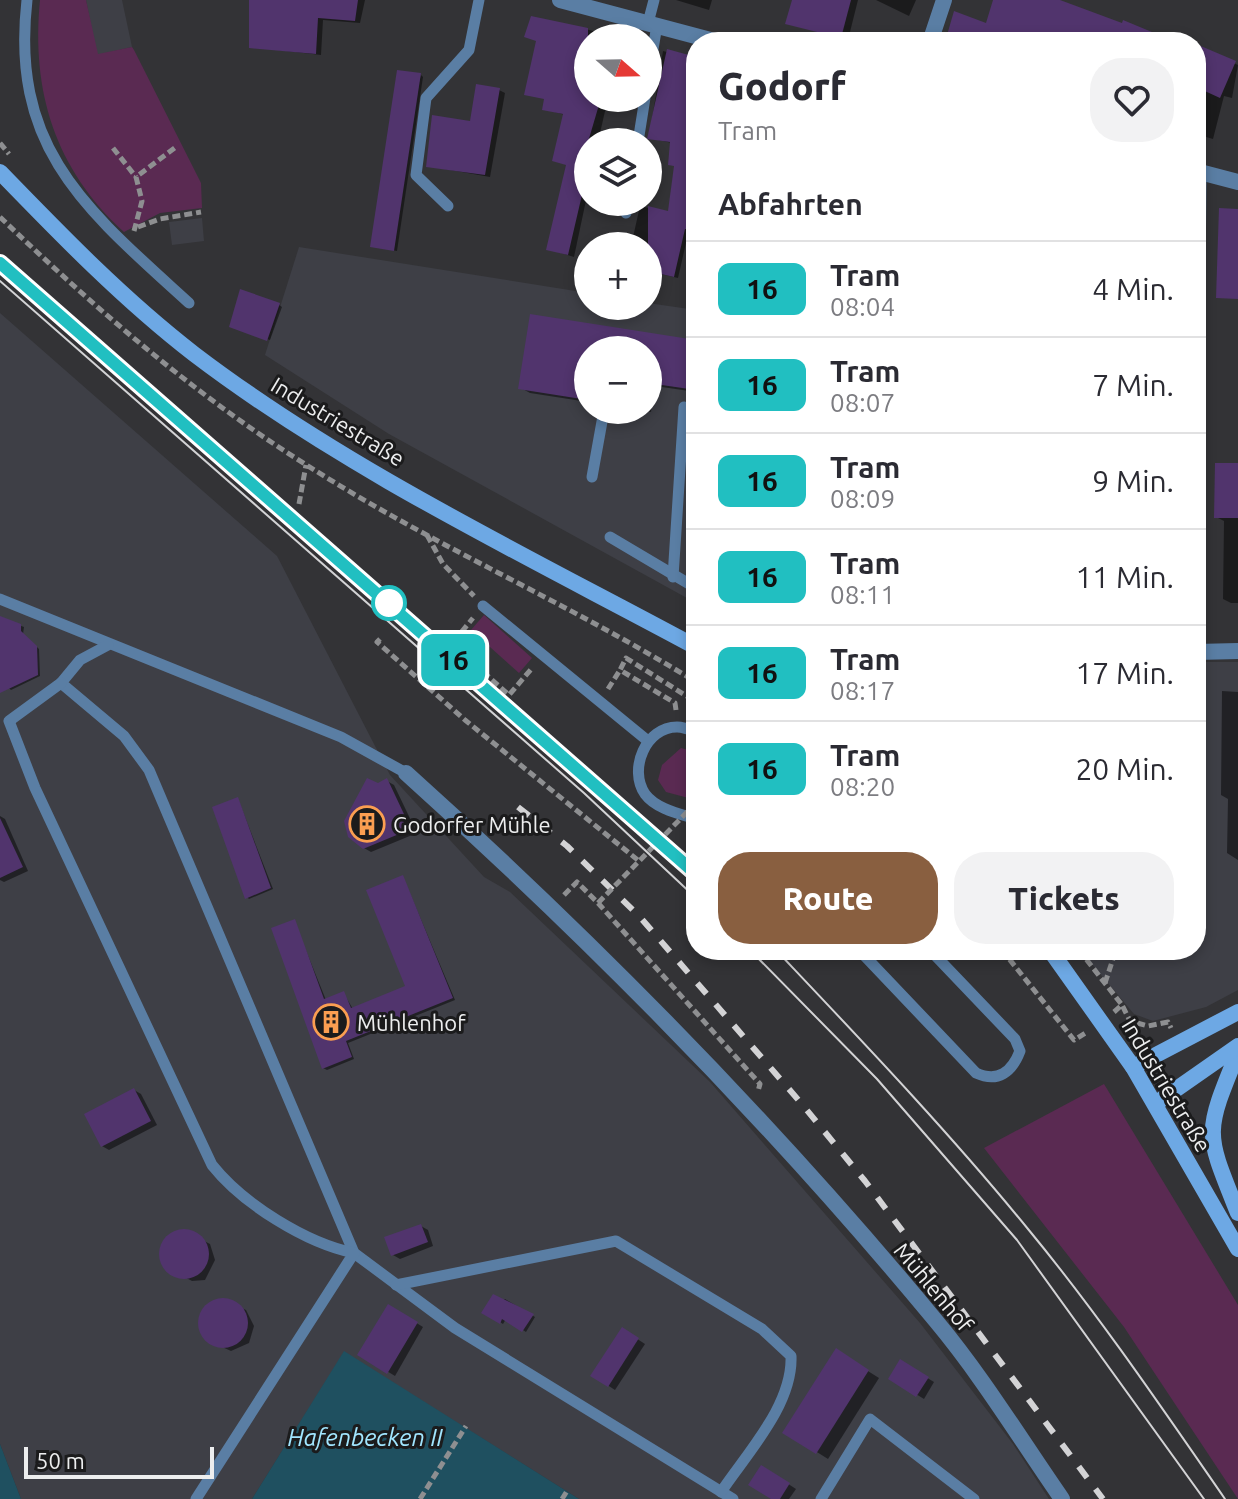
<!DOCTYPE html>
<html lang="de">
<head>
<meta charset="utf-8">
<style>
  body { margin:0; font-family:Ubuntu,sans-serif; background:#f2f2f3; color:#2b2b33; height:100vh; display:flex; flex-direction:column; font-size:30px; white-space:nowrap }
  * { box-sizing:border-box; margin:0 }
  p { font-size:26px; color:#7c7c81 }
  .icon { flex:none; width:44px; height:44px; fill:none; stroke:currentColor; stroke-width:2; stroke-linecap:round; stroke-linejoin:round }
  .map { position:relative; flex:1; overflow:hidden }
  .side { position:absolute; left:686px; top:32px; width:520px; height:928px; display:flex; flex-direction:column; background:#fff; border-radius:32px; box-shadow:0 4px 12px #0003 }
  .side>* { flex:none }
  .badge { padding:0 16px; border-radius:12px; font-size:28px; line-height:52px }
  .needle { width:52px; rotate:110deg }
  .buttons { position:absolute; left:574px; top:24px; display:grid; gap:16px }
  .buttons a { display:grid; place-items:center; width:88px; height:88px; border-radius:50%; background:#fff; box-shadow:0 4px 12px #0003; font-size:40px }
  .scale { position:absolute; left:24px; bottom:20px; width:190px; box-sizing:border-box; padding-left:8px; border:4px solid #edeeef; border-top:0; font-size:22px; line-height:28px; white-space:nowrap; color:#edeeef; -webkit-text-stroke:6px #1b1b1c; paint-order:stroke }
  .map>.badge { position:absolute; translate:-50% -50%; box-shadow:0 0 0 4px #fff }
  h2 { padding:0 32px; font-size:30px; line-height:72px }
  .round { display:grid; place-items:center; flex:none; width:84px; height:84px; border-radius:32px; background:#f2f2f3 }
  .head { display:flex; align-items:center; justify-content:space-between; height:136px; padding:0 32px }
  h1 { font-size:38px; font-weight:800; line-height:60px }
  .primary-button { display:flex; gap:16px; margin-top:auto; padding:16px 32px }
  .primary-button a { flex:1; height:92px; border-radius:32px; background:#895f40; color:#fff; font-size:32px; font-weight:800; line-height:92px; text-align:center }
  .primary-button a+a { background:#f2f2f3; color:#2b2b33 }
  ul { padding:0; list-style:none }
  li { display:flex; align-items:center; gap:24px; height:96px; padding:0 32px; border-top:2px solid #e1e1e2 }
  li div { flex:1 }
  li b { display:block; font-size:30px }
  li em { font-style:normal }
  li .badge { min-width:88px; font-weight:700; text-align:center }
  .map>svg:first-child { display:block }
</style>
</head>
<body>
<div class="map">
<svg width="1238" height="1499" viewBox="0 0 1238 1499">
  <rect width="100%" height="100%" fill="#333336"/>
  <g fill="#3e3f46" fill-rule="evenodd">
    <polygon points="86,0 122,0 132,47 97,55"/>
    <polygon points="202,218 204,241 172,245 169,222"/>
    <path d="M299,247L588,293V306H648V303L696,310V603L389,434L265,355ZM588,350H648V410H588Z"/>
    <polygon points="0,313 277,556 390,775 484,877 510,892 710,1082 920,1323 1013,1444 1049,1499 579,1499 344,1352 252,1499 21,1499 0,1444"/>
    <polygon points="1196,662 1238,662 1238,990 1206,1007 1153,1021 1134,1014 1080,950 1196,950"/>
  </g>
  <g fill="#5a2a52">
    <path d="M40,0H86L98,54L132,47L134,50L201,183L202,208L160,213L124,232C55,169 31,91 40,0Z"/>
    <polygon points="484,615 532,658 519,673 471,630"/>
    <polygon points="681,748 696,752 696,800 666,792 658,780 662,765"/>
    <polygon points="1104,1084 1238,1305 1238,1499 1124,1327 984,1148"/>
  </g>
  <g fill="#1f5060">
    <polygon points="344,1351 579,1499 252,1499"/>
    <polygon points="0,1444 21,1499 0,1499"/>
  </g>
  <g fill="#0007">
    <polygon points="269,0 365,0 360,23 323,20 321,55 251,47"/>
    <polygon points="676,0 712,0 709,10"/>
    <polygon points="794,0 858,0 848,40 787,23"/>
    <polygon points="876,0 916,0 909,16"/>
    <polygon points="582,28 618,38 588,38 588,98 608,98 598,142 588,142 588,191 574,257 548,249 568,165 565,115 548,110"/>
    <polygon points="1196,46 1238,65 1232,98 1224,96 1213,139 1196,134"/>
    <polygon points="663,51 696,59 696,231 689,230 678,278 648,271 648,246 631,246 640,206 670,213 676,167 672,143 649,138"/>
    <polygon points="421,75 423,77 397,251 375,247"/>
    <polygon points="499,90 505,93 490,177 428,166"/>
    <polygon points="279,305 282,307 270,340 234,328"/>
    <polygon points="532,316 696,341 696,392 655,386 651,412 640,410 648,410 648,350 588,350 588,402 530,393 521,388"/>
    <polygon points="1238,464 1238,603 1231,603 1223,599 1224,521 1216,517"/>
    <polygon points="0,618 24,627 23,634 39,649 40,676 11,690 0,680"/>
    <polygon points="1222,691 1238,692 1238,860 1227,853 1228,799 1221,795"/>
    <polygon points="387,781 394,785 417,833 371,852 364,848 378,785"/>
    <polygon points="238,799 273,889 249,899 247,897"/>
    <polygon points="0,816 5,819 28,871 4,882 0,880"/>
    <polygon points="403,877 455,1000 348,1043 354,1059 327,1070 323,1068 294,921 326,1000 344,994 353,1009 408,987"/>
    <polygon points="134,1090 141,1094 157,1125 109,1150 102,1146"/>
    <polygon points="421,1226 428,1230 433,1246 400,1259 393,1255"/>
    <polygon points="184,1231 210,1244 215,1260 205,1280 192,1281 166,1267 162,1253 168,1238"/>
    <polygon points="505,1299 535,1317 526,1332 506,1319 503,1324 484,1312"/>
    <polygon points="224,1300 246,1310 254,1326 249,1343 231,1351 209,1341 201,1328 204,1311 212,1302"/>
    <polygon points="389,1306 423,1327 395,1376 359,1354"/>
    <polygon points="622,1329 645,1344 615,1390 592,1375"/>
    <polygon points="836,1351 879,1378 828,1459 785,1432"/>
    <polygon points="901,1362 934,1382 924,1399 890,1378"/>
    <polygon points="762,1467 796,1489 789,1499 775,1499"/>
  </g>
  <g fill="#51346d">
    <polygon points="249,0 358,0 355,21 318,18 316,54 249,48"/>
    <polygon points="792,0 851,0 841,38 785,24"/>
    <polygon points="993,0 1060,0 1122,23 1123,20 1176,42 945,42 954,11 986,23"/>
    <polygon points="531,16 588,28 588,98 601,98 588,142 588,169 568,255 546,250 566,165 552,161 563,114 542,110 544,99 524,95 536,41 524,37"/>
    <polygon points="1196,44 1236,61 1220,98 1196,87"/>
    <polygon points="667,49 696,57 691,76 696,77 696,230 685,229 674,277 648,271 648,206 668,211 674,166 668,165 670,142 647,139"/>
    <polygon points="397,70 421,73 394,251 370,247"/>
    <polygon points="476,84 500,88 485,175 426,167 432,115 470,121"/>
    <polygon points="1219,208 1238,209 1238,299 1216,298"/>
    <polygon points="240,289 280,303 267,341 229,327"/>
    <polygon points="530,314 696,340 696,390 648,383 648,350 588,350 588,400 518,389"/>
    <polygon points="1215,463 1238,463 1238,518 1214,518"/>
    <polygon points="0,616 21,624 21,631 37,646 38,675 0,693"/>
    <polygon points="367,778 378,783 387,778 411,829 363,849 348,837 344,821"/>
    <polygon points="238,797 271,888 245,899 212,807"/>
    <polygon points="0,818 23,867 0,878"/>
    <polygon points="403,875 453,998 346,1041 352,1057 322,1069 271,928 295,919 324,999 344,991 351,1008 405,986 366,890"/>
    <polygon points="134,1088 151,1121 101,1147 84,1114"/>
    <polygon points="421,1224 428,1242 391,1256 384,1237"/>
    <circle cx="184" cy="1254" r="25"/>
    <polygon points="493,1294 534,1314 522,1332 502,1319 500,1324 481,1313"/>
    <circle cx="223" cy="1323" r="25"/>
    <polygon points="388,1304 418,1322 387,1374 357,1355"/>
    <polygon points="622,1327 639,1338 608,1387 590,1376"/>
    <polygon points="836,1348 869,1370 816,1454 782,1433"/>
    <polygon points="900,1359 929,1377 916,1397 888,1379"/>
    <polygon points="761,1465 790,1483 780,1499 771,1499 748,1485"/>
  </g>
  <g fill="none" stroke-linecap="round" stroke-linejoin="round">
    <g stroke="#8e8f91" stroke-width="5" stroke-dasharray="8 4" stroke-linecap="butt">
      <polyline points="0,143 9,154"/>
      <polyline points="113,148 136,177"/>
      <path d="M0,217C96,309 192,393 305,464C431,545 569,603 696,682"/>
      <polyline points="138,227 160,219 201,212"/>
      <polyline points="134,231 142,201 136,177 176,147"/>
      <polyline points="299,504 306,465"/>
      <polyline points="427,535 443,564 474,596"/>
      <polyline points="380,639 377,642 465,720 639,861"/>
      <polyline points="454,641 473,618"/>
      <polyline points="456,648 509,695 533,667"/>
      <polyline points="608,689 620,670"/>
      <polyline points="676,710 675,703 620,670 626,658 696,702"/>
      <polyline points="564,895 577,882 598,903 760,1084 758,1091"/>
      <polyline points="1002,950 1074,1040 1087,1032"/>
      <polyline points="1079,950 1122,1005"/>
      <polyline points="1105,983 1116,950"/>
      <polyline points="1114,1012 1122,1005 1130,1021 1148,1026 1168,1022 1171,1028"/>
      <polyline points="420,1499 466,1426"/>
      <polyline points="562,1499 567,1491"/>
    </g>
    <g stroke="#5a7ea4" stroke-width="11">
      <path d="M27,0C10,150 87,210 189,303"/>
      <polyline points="648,23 654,0"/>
      <polyline points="648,79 657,25"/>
      <polyline points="638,142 645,98"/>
      <polyline points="448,206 416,175 426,98 469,50 479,0"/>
      <polyline points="626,213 628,202"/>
      <polyline points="592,477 603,416"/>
      <polyline points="610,537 696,588"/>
      <polyline points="673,577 684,407"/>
      <polyline points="0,599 341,737 406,773"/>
      <polyline points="483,606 648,741"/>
      <polyline points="108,645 80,660 61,683 124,736 149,770 354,1253 455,1328 733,1499"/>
      <path d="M61,683L9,721L35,788L212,1165C243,1204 306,1243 354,1253L196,1499"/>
      <path d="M696,732C691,730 683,727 677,727C646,727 628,769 645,794C656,809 680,814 696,819"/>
      <polyline points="1196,741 1201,172"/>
      <polyline points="1196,838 1196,868"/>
      <path d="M859,950L976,1073C998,1083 1012,1072 1020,1051L1015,1039L930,950"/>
      <path d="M396,1285L616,1241L762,1329L791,1356C793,1405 747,1453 721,1492"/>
      <polyline points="821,1499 870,1419 974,1499"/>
    </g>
    <g stroke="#5a7ea4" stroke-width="16">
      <polyline points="560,0 718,42"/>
      <polyline points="1196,652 1238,651"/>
      <path d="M406,773C595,943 774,1125 936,1321C982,1376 1021,1440 1062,1499"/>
    </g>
    <g stroke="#5a7ea4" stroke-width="16">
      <polyline points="930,42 944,0"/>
      <polyline points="1196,171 1238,182"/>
    </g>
    <g stroke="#6da8e4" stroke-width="16">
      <path d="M0,172C62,236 123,299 194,354C345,469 529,557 696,647"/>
      <polyline points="1050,950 1133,1067 1238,1249"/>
      <path d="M1238,1052C1204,1135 1205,1131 1238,1213"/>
      <polyline points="1133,1067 1238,1012"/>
      <polyline points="1155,1104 1238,1046"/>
    </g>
    <g stroke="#d3d3d5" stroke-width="2">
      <polyline points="0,263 696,874"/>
      <polyline points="0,281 584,793 696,898"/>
      <polyline points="750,950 877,1079 1017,1240 1204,1499"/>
      <path d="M776,950C862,1041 949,1132 1028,1229C1099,1315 1162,1408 1225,1499"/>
    </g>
    <polyline stroke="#d3d3d5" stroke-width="6" stroke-dasharray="14 14" stroke-linecap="butt" points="518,807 567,846 640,917 801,1103 865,1181 1103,1499"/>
    <polyline stroke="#8e8f91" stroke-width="5" stroke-dasharray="8 4" stroke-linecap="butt" points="598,903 696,803"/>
  </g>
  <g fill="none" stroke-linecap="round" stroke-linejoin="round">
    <defs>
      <polyline id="line" points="0,263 696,874"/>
    </defs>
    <use href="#line" stroke="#fff" stroke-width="18"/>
    <use href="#line" stroke="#21bfc1" stroke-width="12"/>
  </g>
  <defs>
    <symbol id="building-ring" viewBox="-11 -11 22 22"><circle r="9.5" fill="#1b1b1c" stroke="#fb9e51" stroke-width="1.5"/><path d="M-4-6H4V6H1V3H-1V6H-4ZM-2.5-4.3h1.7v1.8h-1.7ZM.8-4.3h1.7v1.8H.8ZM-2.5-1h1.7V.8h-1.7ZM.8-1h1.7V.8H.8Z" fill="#fb9e51"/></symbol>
  </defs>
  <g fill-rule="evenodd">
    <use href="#building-ring" x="347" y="804" width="40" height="40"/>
    <use href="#building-ring" x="311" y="1002" width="40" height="40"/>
  </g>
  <circle fill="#fff" stroke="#21bfc1" stroke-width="4" cx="389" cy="603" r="16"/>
  <g text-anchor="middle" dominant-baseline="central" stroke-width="6" stroke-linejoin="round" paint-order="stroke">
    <g font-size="22" fill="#edeeef" stroke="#1b1b1c">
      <text transform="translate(338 421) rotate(31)">Industriestraße</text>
      <text transform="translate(1167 1085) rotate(59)">Industriestraße</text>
      <text transform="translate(934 1287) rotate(50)">Mühlenhof</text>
    </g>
    <g font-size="22" fill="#edeeef" stroke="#1b1b1c" text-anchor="start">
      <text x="393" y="824">Godorfer Mühle</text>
      <text x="357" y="1022">Mühlenhof</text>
    </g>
    <g font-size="24" font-style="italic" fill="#a1e6ff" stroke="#1b1b1c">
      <text x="365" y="1437">Hafenbecken II</text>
    </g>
  </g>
</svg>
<div class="buttons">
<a><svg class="needle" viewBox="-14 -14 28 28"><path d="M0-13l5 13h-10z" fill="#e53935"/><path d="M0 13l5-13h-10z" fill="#7c7c81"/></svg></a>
<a><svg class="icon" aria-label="layers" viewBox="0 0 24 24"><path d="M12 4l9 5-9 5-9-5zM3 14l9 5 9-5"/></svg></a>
<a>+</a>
<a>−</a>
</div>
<div class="scale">50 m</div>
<b class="badge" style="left:453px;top:660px;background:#21bfc1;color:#111">16</b>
<section class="side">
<div class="head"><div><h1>Godorf</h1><p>Tram</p></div><a class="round"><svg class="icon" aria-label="heart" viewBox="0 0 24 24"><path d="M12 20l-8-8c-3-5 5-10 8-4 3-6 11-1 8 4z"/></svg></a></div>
<h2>Abfahrten</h2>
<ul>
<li><span class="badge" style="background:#21bfc1;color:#111">16</span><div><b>Tram</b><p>08:04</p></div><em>4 Min.</em></li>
<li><span class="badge" style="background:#21bfc1;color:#111">16</span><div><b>Tram</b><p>08:07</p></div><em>7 Min.</em></li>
<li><span class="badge" style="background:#21bfc1;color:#111">16</span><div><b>Tram</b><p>08:09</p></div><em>9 Min.</em></li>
<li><span class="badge" style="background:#21bfc1;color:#111">16</span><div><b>Tram</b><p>08:11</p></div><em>11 Min.</em></li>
<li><span class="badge" style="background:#21bfc1;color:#111">16</span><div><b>Tram</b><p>08:17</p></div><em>17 Min.</em></li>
<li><span class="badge" style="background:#21bfc1;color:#111">16</span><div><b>Tram</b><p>08:20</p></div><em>20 Min.</em></li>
</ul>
<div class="primary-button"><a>Route</a><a>Tickets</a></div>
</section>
</div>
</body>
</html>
